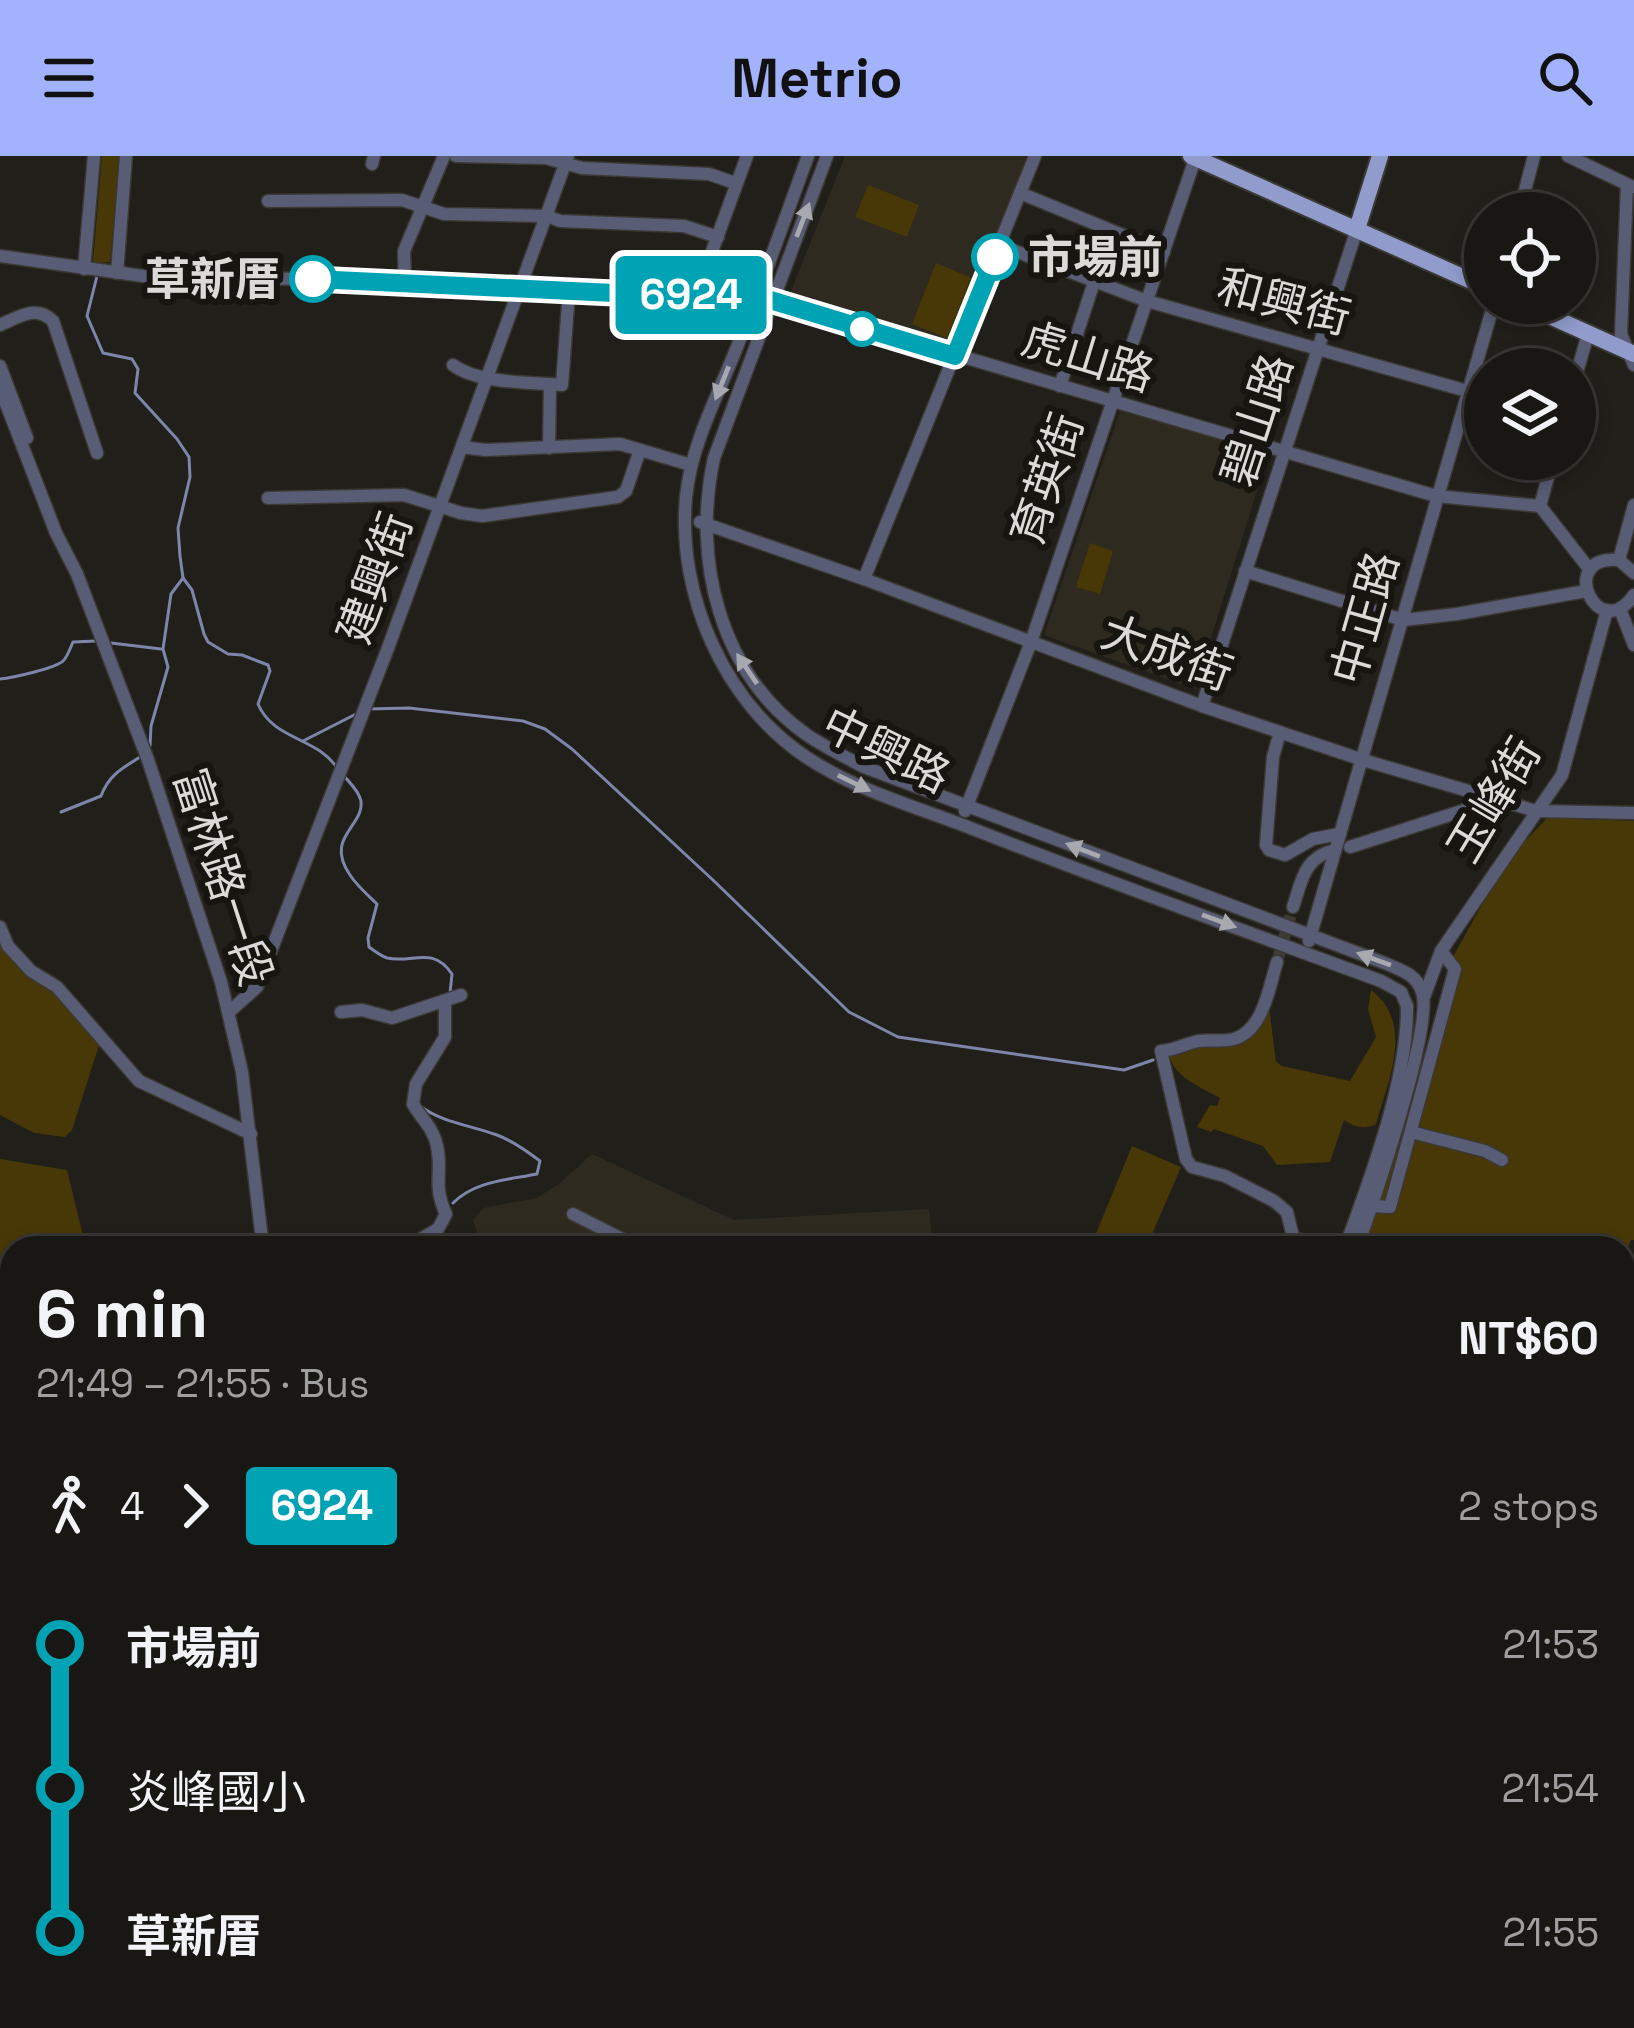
<!DOCTYPE html>
<html lang="en">
<head>
<meta charset="utf-8">
<style>
  body { margin:0; font-family:"Space Grotesk","Noto Sans TC",sans-serif; background:#22201c; color:#f1f3f6; height:100vh; display:flex; flex-direction:column; font-size:45px; white-space:nowrap }
  * { box-sizing:border-box; margin:0 }
  p { font-size:39px; color:#9f9fa0 }
  .icon { flex:none; width:66px; height:66px; fill:none; stroke:currentColor; stroke-width:2; stroke-linecap:round; stroke-linejoin:round }
  .map { position:relative; flex:1; overflow:hidden }
  .details { position:absolute; left:0px; top:1080px; width:1635px; height:792px; display:flex; flex-direction:column; background:#191713; border-radius:36px 36px 0 0; box-shadow:0 6px 18px #0003,0 0 0 3px #373633 }
  .details>* { flex:none }
  .badge { padding:0 24px; border-radius:9px; font-size:42px; line-height:78px }
  .buttons { position:absolute; left:1464px; top:36px; display:grid; gap:24px }
  .buttons a { display:grid; place-items:center; width:132px; height:132px; border-radius:50%; background:#191713; box-shadow:0 6px 18px #0003,0 0 0 3px #373633; font-size:60px }
  .map>.badge { position:absolute; translate:-50% -50%; box-shadow:0 0 0 6px #fff }
  .legs { display:flex; align-items:center; gap:18px; height:132px; padding:0 36px; font-size:39px }
  .legs p { margin-inline-start:auto }
  .summary { display:flex; align-items:center; justify-content:space-between; height:204px; padding:0 36px }
  h1 { font-size:66px; font-weight:700; line-height:90px }
  ul { padding:0 36px; list-style:none }
  li { display:flex; align-items:center; gap:42px; height:144px; font-size:45px }
  li i { display:grid; place-items:center; width:18px; height:100%; margin:0 15px; background:currentColor }
  li i::after { content:''; width:30px; height:30px; margin:-15px; border:9px solid; border-radius:50%; background:#191713 }
  li p { margin-inline-start:auto }
  li:first-child i { background:linear-gradient(#0000 50%,currentColor 0) }
  li:last-child i { background:linear-gradient(currentColor 50%,#0000 0) }
  header { display:flex; justify-content:space-between; align-items:center; height:156px; padding:0 36px; background:#a2b2fd; color:#111; font-size:54px; font-weight:700 }
  .map>svg:first-child { display:block }
</style>
</head>
<body>
<header><svg class="icon" aria-label="menu" viewBox="0 0 24 24"><path d="M4 6h16M4 12h16M4 18h16"/></svg>Metrio<svg class="icon" aria-label="search" viewBox="0 0 24 24"><circle cx="10" cy="10" r="6"/><path d="M15 15l6 6"/></svg></header>
<div class="map">
<svg width="1634" height="1872" viewBox="0 0 1634 1872">
  <rect width="100%" height="100%" fill="#211f19"/>
  <g fill="#2e2a1f">
    <polygon points="845,0 1029,0 952,190 789,140"/>
    <polygon points="1123,247 1270,293 1195,533 1044,479"/>
    <polygon points="592,998 734,1064 929,1053 933,1092 500,1092 479,1082 473,1064 483,1052 537,1042 560,1027"/>
    <polygon points="1623,1665 1634,1672 1634,1872 1117,1872 1089,1860 1623,1860"/>
  </g>
  <g fill="#483807">
    <polygon points="102,0 120,0 110,106 93,107"/>
    <polygon points="868,29 919,49 907,81 855,61"/>
    <polygon points="936,107 971,122 947,182 912,168"/>
    <polygon points="1090,387 1113,395 1100,438 1076,431"/>
    <polygon points="1547,662 1634,665 1634,1084 1631,1084 1623,1104 1623,1092 1364,1092 1413,938 1449,808 1489,736 1517,694"/>
    <polygon points="0,782 43,823 100,886 72,974 65,981 34,977 0,959"/>
    <path d="M1371,834C1415,867 1388,925 1376,968C1363,974 1355,971 1344,964L1330,1006L1277,1009L1263,990L1214,973L1211,976L1197,971L1210,949L1217,950L1220,942C1199,930 1174,922 1168,896L1237,880L1268,843L1276,906L1282,910L1350,925L1376,881L1368,853Z"/>
    <polygon points="1132,990 1181,1011 1146,1092 1124,1092 1095,1080"/>
    <polygon points="0,1003 67,1014 86,1092 12,1092 12,1728 0,1748"/>
  </g>
  <g fill="none" stroke-linecap="round" stroke-linejoin="round">
    <g stroke="#7e85aa" stroke-width="3">
      <path d="M97,120L87,160L103,197L132,203L138,213L135,237L177,283L189,301L190,321L178,372L180,400L183,422L192,434L204,478L208,486L228,498L242,499L268,509L270,515L258,548C274,585 316,580 338,613"/>
      <polyline points="111,487 161,493"/>
      <path d="M0,523C12,522 56,512 63,505C67,502 71,490 73,486L96,485"/>
      <polyline points="367,553 409,552 523,565 545,573 572,593 714,725 849,856 898,881 1124,914 1153,904"/>
      <polyline points="303,585 358,557"/>
      <polyline points="150,590 151,570 168,511 163,493 171,438 183,422"/>
      <path d="M344,620C350,627 359,635 361,645C364,671 324,681 350,719C357,730 368,739 377,748L368,782L369,791C373,794 381,800 387,802C413,808 432,789 452,818L450,837"/>
      <path d="M61,656L101,640C109,619 121,613 140,601"/>
      <path d="M420,950C443,967 470,969 497,979C513,985 527,995 540,1005L537,1018C507,1024 475,1025 453,1047"/>
    </g>
    <polyline stroke="#566196" stroke-width="15" points="1623,1461 1634,1485"/>
    <polyline stroke="#3d3b36" stroke-width="12" stroke-dasharray="12 6" stroke-linecap="butt" points="1277,806 1293,751"/>
    <defs>
      <g id="minor">
        <polyline points="456,0 546,2 582,12 709,18 735,27"/>
        <path d="M808,0C784,65 761,131 735,196C716,243 691,290 686,341C677,439 724,546 806,601C857,635 917,651 973,673C1108,726 1245,775 1381,825L1401,836L1407,850"/>
        <path d="M827,0L714,302C692,403 719,517 807,579C825,591 845,601 864,611L1387,808C1403,815 1417,819 1422,836C1434,870 1372,1050 1357,1092"/>
        <polyline points="1568,0 1633,31"/>
        <polyline points="372,8 374,0"/>
        <polyline points="1627,29 1621,178 1634,209"/>
        <polyline points="1020,37 1164,96"/>
        <polyline points="268,45 402,44 444,58 547,60 560,65 684,70 718,81"/>
        <polyline points="1519,57 1534,0"/>
        <polyline points="999,89 1147,145 1485,240"/>
        <polyline points="0,100 157,122 319,123 614,137 756,140 1436,340 1540,350 1590,414"/>
        <polyline points="84,113 94,0"/>
        <polyline points="117,117 126,0"/>
        <polyline points="405,127 404,95 444,0"/>
        <polyline points="696,139 747,0"/>
        <path d="M0,169C19,161 36,148 53,165L97,297"/>
        <path d="M453,209C478,228 531,226 562,229L569,135"/>
        <polyline points="0,210 27,282"/>
        <polyline points="1575,223 1588,178"/>
        <polyline points="1060,230 1094,126"/>
        <polyline points="0,232 56,377 77,418 148,604 221,826 242,916 263,1092"/>
        <polyline points="462,291 485,294 620,288 691,309"/>
        <polyline points="549,292 550,228"/>
        <polyline points="268,342 404,339 461,357 482,360 618,341 626,335 640,294"/>
        <polyline points="1540,350 1553,303"/>
        <polyline points="700,366 864,423 1202,550 1363,604 1536,655 1634,657"/>
        <polyline points="1619,404 1634,349"/>
        <polyline points="1245,415 1403,464 1457,458 1586,435"/>
        <path d="M1634,417L1619,404C1555,398 1598,491 1634,439"/>
        <polyline points="864,423 1035,0"/>
        <polyline points="1620,453 1634,489"/>
        <polyline points="1202,550 1357,73"/>
        <polyline points="1280,576 1273,601 1266,689 1269,694 1285,699 1313,683 1339,678"/>
        <polyline points="965,655 1031,486 1196,0"/>
        <polyline points="1350,691 1468,653 1471,646 1482,639"/>
        <path d="M1293,751C1302,724 1304,701 1335,694"/>
        <polyline points="0,771 8,790 31,815 57,831 139,925 251,978"/>
        <polyline points="1309,785 1494,147"/>
        <path d="M1277,806C1269,831 1264,871 1237,882C1225,887 1211,883 1198,885C1185,888 1175,894 1161,895L1186,1003L1192,1011L1225,1020L1274,1045L1287,1056L1293,1081L1319,1092"/>
        <polyline points="1424,841 1441,795 1562,619 1607,454"/>
        <polyline points="229,856 257,831 388,492 568,0"/>
        <polyline points="341,856 362,854 392,862 461,839"/>
        <polyline points="1411,976 1485,995 1502,1004"/>
        <polyline points="1362,1046 1371,1050 1390,1051 1455,813 1441,795"/>
        <polyline points="573,1058 640,1092"/>
        <path d="M406,1092L438,1073L446,1058C432,1028 443,1017 437,990C434,973 421,962 413,948L416,928L445,881V845"/>
        <path d="M1345,1092C1370,1023 1408,923 1407,850"/>
        <polyline points="0,1281 12,1287"/>
        <polyline points="1623,1290 1634,1290"/>
        <polyline points="1623,1302 1634,1302"/>
        <polyline points="1623,1422 1634,1441"/>
        <polyline points="1623,1520 1634,1515"/>
        <polyline points="1623,1537 1634,1551"/>
        <polyline points="343,1860 345,1872"/>
        <polyline points="606,1860 608,1872"/>
        <polyline points="739,1860 743,1872"/>
        <polyline points="1067,1860 1095,1872"/>
        <polyline points="448,1872 470,1860"/>
        <polyline points="625,1872 636,1860"/>
        <polyline points="693,1872 707,1860"/>
      </g>
      <g id="major">
        <polyline points="1191,0 1485,131"/>
        <polyline points="1357,73 1380,0"/>
        <polyline points="1521,147 1634,198"/>
        <polyline points="1623,1175 1634,1163"/>
        <polyline points="983,1872 988,1860"/>
      </g>
    </defs>
    <use href="#minor" stroke="#3b3934" stroke-width="15"/>
    <use href="#major" stroke="#3b3934" stroke-width="20"/>
    <use href="#minor" stroke="#585d75" stroke-width="12"/>
    <use href="#major" stroke="#919ccd" stroke-width="16"/>
  </g>
  <defs><path id="oneway-solid" d="M-6-.8H1V-3.2L6.5 0L1 3.2V.8H-6Z" transform="scale(3)"/></defs>
  <g fill="#a7a8b0">
    <use href="#oneway-solid" transform="translate(803 64) rotate(-69)"/>
    <use href="#oneway-solid" transform="translate(722 227) rotate(112)"/>
    <use href="#oneway-solid" transform="translate(747 513) rotate(-124)"/>
    <use href="#oneway-solid" transform="translate(854 627) rotate(26)"/>
    <use href="#oneway-solid" transform="translate(1083 694) rotate(-159)"/>
    <use href="#oneway-solid" transform="translate(1219 765) rotate(20)"/>
    <use href="#oneway-solid" transform="translate(1374 803) rotate(-160)"/>
  </g>
  <g fill="none" stroke-linecap="round" stroke-linejoin="round">
    <defs>
      <polyline id="line-1" points="313,123 614,137 757,140 955,200 995,101"/>
    </defs>
    <use href="#line-1" stroke="#fff" stroke-width="27"/>
    <use href="#line-1" stroke="#00a3b4" stroke-width="18"/>
  </g>
  <g fill="#fff" stroke="#00a3b4" stroke-width="6">
    <circle cx="995" cy="101" r="21"/>
    <circle cx="313" cy="123" r="21"/>
    <circle cx="862" cy="173" r="15"/>
  </g>
  <g text-anchor="middle" dominant-baseline="central" stroke-width="12" stroke-linejoin="round" paint-order="stroke">
    <g font-size="45" font-weight="bold" fill="#dcdad7" stroke="#171510" text-anchor="start">
      <text x="1028" y="101">市場前</text>
      <text x="280" y="123" text-anchor="end">草新厝</text>
    </g>
    <g font-size="45" fill="#dcdad7" stroke="#171510">
      <text transform="translate(1284 146) rotate(15)">和興街</text>
      <text transform="translate(1088 201) rotate(17)">虎山路</text>
      <text transform="translate(1257 264) rotate(-72)">碧山路</text>
      <text transform="translate(1047 323) rotate(-71)">育英街</text>
      <text transform="translate(375 422) rotate(-70)">建興街</text>
      <text transform="translate(1365 462) rotate(-74)">中正路</text>
      <text transform="translate(1167 497) rotate(20)">大成街</text>
      <text transform="translate(886 594) rotate(26)">中興路</text>
      <text transform="translate(1494 644) rotate(-59)">玉峰街</text>
      <text transform="translate(223 721) rotate(72)">富林路一段</text>
    </g>
  </g>
</svg>
<div class="buttons">
<a><svg class="icon" aria-label="locate" viewBox="0 0 24 24"><circle cx="12" cy="12" r="6"/><path d="M12 2v4M12 18v4M2 12h4M18 12h4"/></svg></a>
<a><svg class="icon" aria-label="layers" viewBox="0 0 24 24"><path d="M12 4l9 5-9 5-9-5zM3 14l9 5 9-5"/></svg></a>
</div>
<b class="badge" style="left:691px;top:139px;background:#00a3b4;color:#fff">6924</b>
<section class="details">
<div class="summary"><div><h1>6 min</h1><p>21:49 – 21:55 · Bus</p></div><b>NT$60</b></div>
<div class="legs"><svg class="icon" aria-label="walk" viewBox="0 0 24 24"><circle cx="13" cy="4" r="2"/><path d="M13 8l-2 6 4 7M11 14l-3 7M7 12l3-4h3l4 4"/></svg>4<svg class="icon" aria-label="forward" viewBox="0 0 24 24"><path d="M9 5l7 7-7 7"/></svg><b class="badge" style="background:#00a3b4;color:#fff">6924</b><p>2 stops</p></div>
<ul>
<li><i style="color:#00a3b4"></i><b>市場前</b><p>21:53</p></li>
<li><i style="color:#00a3b4"></i><span>炎峰國小</span><p>21:54</p></li>
<li><i style="color:#00a3b4"></i><b>草新厝</b><p>21:55</p></li>
</ul>
</section>
</div>
</body>
</html>
